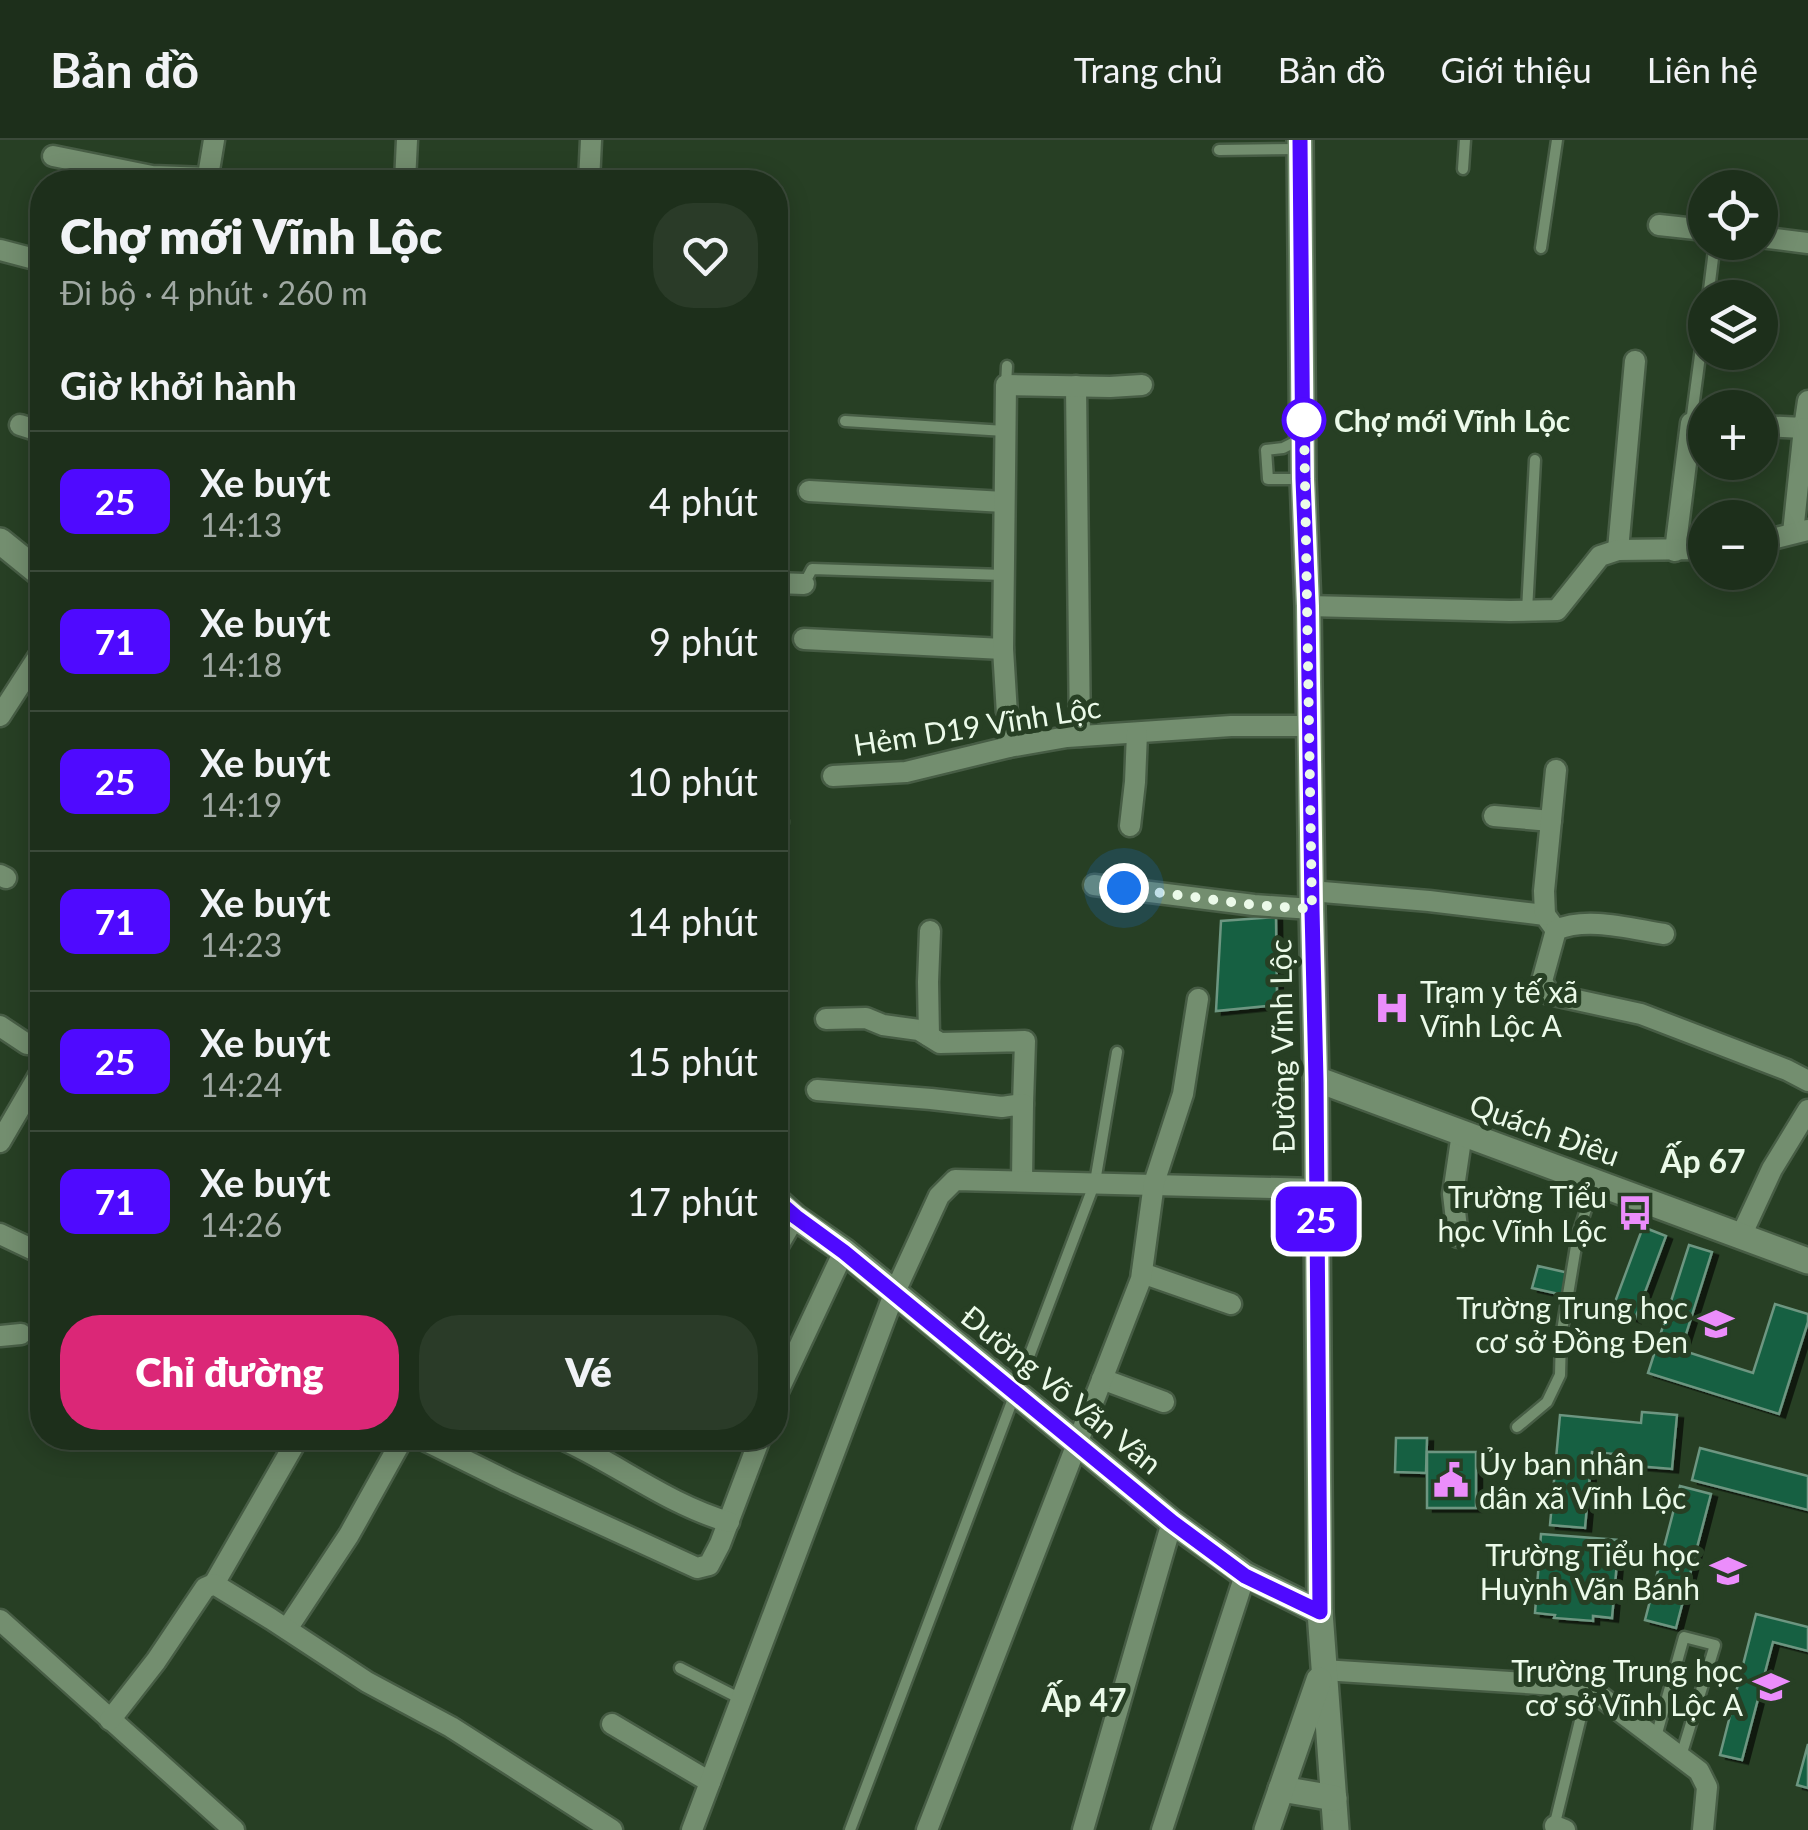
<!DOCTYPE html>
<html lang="vi">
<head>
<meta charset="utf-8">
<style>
  body { margin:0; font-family:Lato,sans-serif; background:#2a3b28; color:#f1f3f6; height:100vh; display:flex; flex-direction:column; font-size:38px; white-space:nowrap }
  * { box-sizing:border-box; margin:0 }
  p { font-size:32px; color:#a0a9a3 }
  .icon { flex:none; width:55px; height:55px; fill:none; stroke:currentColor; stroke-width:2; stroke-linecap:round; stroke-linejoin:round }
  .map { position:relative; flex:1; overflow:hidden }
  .panel { position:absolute; left:30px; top:30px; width:758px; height:1280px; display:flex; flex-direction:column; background:#1d2f1b; border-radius:40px; box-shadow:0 5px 25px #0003,0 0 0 2px #3b4a3a }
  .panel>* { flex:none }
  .badge { padding:0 20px; border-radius:15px; font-size:35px; line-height:65px }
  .fabs { position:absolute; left:1688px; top:30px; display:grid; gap:20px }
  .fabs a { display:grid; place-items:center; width:90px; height:90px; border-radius:50%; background:#1d2f1b; box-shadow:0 5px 25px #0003,0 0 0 2px #3b4a3a; font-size:50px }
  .you { position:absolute; width:50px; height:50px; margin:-25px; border:8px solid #fff; border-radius:50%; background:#1a73e8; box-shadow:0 0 0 15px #1a73e833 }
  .map>.badge { position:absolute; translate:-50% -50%; box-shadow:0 0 0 5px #fff }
  h2 { padding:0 30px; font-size:38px; line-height:90px }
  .round { display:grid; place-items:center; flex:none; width:105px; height:105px; border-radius:40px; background:#2a3b28 }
  .head { display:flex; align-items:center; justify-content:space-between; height:170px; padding:0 30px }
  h1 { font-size:48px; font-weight:800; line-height:75px }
  .button { display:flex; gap:20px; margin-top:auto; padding:20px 30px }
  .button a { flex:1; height:115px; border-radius:40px; background:#db2777; color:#fff; font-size:40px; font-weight:800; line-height:115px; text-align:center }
  .button a+a { background:#2a3b28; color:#f1f3f6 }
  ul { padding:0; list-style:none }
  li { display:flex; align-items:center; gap:30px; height:140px; padding:0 30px; border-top:2px solid #3b4a3a }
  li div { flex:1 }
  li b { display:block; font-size:38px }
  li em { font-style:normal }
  li .badge { min-width:110px; font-weight:700; text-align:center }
  header { display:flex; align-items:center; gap:60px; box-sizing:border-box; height:140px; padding:0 50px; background:#1d2f1b; border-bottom:2px solid #3b4a3a }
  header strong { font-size:48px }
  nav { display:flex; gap:55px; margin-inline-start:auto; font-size:35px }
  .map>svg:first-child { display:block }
</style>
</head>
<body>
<header>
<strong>Bản đồ</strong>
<nav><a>Trang chủ</a><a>Bản đồ</a><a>Giới thiệu</a><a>Liên hệ</a></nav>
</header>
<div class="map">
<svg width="1808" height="1690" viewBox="0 0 1808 1690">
  <defs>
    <filter id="shadow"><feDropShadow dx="6" dy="3.5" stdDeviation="0" flood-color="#0009"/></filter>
  </defs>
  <rect width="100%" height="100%" fill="#273f24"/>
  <g fill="#186143" stroke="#6d9681" stroke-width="2.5" filter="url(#shadow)">
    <polygon points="1276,777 1277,858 1267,866 1216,871 1221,781"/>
    <polygon points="1643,1087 1666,1096 1635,1179 1612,1170"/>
    <polygon points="1689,1105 1712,1112 1681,1210 1753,1233 1775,1164 1808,1174 1808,1182 1779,1274 1648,1233"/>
    <polygon points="1538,1126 1569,1133 1563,1155 1532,1148"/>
    <polygon points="1642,1272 1677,1275 1672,1329 1636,1326 1637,1316 1592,1312 1585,1388 1550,1385 1560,1275 1641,1283"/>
    <polygon points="1396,1298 1427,1298 1426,1333 1395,1332"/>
    <polygon points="1700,1308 1808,1336 1808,1370 1692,1340"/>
    <rect x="1427" y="1312" width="49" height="56"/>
    <polygon points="1680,1346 1711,1354 1676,1488 1645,1480"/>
    <polygon points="1541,1394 1619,1400 1612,1478 1593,1476 1593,1481 1554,1478 1555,1475 1535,1473"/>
    <polygon points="1756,1474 1808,1487 1808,1511 1773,1502 1742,1620 1720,1615"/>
    <polygon points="1808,1604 1808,1648 1797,1645"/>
  </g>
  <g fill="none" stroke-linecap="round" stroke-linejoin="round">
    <defs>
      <g id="lane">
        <polyline points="1219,10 1299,9"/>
        <polyline points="1463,29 1465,0"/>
        <polyline points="1541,108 1557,0"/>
        <polyline points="1708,158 1715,102"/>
        <polyline points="1006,245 1007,226"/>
        <polyline points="845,281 1005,291"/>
        <polyline points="1691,283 1705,178"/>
        <polyline points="1299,300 1283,308 1266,310 1268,339 1302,339"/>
        <polyline points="804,444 812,429 1004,435"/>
        <polyline points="1527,471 1535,320"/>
        <polyline points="1517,1287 1547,1262 1560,1235 1561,1197 1578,1094 1595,1042"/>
        <polyline points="680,1528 741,1559"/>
        <polyline points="1656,1597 1684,1497 1715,1505 1681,1616"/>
        <polyline points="1554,1687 1588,1548"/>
        <polyline points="850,1690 1095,1042 1117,912"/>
      </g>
      <g id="street">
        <polyline points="53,16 152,36 208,38"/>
        <polyline points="207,42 214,0"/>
        <polyline points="405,42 407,0"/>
        <polyline points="589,42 591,0"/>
        <polyline points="1659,85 1705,90"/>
        <polyline points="1760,97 1808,103"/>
        <polyline points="0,110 42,121"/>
        <polyline points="1076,246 1080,596"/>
        <polyline points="20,285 42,292"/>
        <polyline points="1760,286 1804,288 1808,261"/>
        <polyline points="809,351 1004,362"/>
        <polyline points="1793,393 1804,288"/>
        <polyline points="1760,402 1808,390"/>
        <polyline points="1618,410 1635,221"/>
        <polyline points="1675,411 1691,283 1705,283"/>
        <polyline points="775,443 804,444"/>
        <polyline points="1308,466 1510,471 1557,470 1600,416 1618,410 1705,409"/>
        <polyline points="804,499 1003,509"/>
        <polyline points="0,576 42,511"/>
        <polyline points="1009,607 1003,509 1006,245 1110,247 1142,245"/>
        <polyline points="833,636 906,632 1009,607 1067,597 1231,586 1309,586"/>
        <polyline points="1494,676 1551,681"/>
        <polyline points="775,682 778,682"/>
        <polyline points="1130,686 1135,642 1137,593"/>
        <polyline points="0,735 6,738"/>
        <polyline points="1094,745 1254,765 1312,769"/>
        <polyline points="1311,751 1429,761 1545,775 1556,790"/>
        <polyline points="1545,775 1544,751 1556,630"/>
        <path d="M1664,794C1631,789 1587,776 1556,790L1542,841L1549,854L1641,874L1787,930L1808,941"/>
        <polyline points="826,879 866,878 883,885 919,890 940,903 1025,901 1023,964"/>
        <polyline points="0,886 27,904"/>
        <polyline points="929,896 928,842 930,791"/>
        <polyline points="817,950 931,959 1002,967 1023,964 1022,1041"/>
        <polyline points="0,1002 42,930"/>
        <polyline points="0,1094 42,1114"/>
        <polyline points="1458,1097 1453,1054 1462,993"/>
        <polyline points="1740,1098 1772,1029 1808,970"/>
        <polyline points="775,1111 795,1077"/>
        <polyline points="1142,1133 1231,1164"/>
        <polyline points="0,1196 21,1194"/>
        <polyline points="1102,1239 1164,1262"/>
        <polyline points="775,1258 844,1111"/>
        <polyline points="420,1298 507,1341 697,1428 709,1425 720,1404 760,1298"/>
        <path d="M560,1298C618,1324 667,1364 729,1382"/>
        <polyline points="214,1444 298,1298"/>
        <polyline points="0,1480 234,1690"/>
        <polyline points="287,1489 349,1395 403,1298"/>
        <polyline points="1323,1530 1588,1547 1699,1631 1707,1647 1703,1690"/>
        <polyline points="110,1580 156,1521 205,1448 214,1444 271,1479 367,1542 451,1587 612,1690"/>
        <polyline points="612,1584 710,1642"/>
        <polyline points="1555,1686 1565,1690"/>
        <polyline points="692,1690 894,1154 939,1056 955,1040 1316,1049"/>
        <polyline points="927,1690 1141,1139 1154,1043 1183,954 1198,859"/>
        <polyline points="1083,1690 1172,1382"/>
        <polyline points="1162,1690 1245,1435"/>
      </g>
      <g id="secondary">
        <polyline points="1300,0 1303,339 1308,466 1312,769 1316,939 1320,1472 1336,1690"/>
        <polyline points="0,401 42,435"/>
        <polyline points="1316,939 1808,1121"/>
        <polyline points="775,1059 795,1077 844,1111 1172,1382 1245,1435 1320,1472"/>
        <polyline points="1281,1649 1334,1658"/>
        <polyline points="1267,1690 1319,1540"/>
      </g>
    </defs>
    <use href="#lane" stroke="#475d45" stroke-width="15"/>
    <use href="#street" stroke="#475d45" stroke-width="25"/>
    <use href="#secondary" stroke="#475d45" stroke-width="30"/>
    <use href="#lane" stroke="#738e6f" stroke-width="10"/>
    <use href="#street" stroke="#738e6f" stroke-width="20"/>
    <use href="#secondary" stroke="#738e6f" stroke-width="25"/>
  </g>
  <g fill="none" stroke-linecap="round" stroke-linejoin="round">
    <defs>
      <polyline id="line" points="775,1059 796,1077 844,1112 1172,1382 1245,1436 1320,1472 1316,940 1312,769 1308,466 1303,339 1300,0"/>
    </defs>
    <use href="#line" stroke="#fff" stroke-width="22"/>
    <use href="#line" stroke="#4f0aff" stroke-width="15"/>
    <polyline stroke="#ebfae9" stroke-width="10" stroke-dasharray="0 18" points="1124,748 1254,765 1312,769 1304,280"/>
  </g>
  <defs>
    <symbol id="hospital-bare" viewBox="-9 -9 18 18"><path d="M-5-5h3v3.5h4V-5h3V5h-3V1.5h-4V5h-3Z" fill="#eb8dfb" stroke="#273f24" stroke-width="2.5" paint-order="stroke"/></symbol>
    <symbol id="bus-bare" viewBox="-9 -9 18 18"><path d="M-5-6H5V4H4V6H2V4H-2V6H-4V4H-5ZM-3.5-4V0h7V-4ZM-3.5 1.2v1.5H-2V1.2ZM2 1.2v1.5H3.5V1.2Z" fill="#eb8dfb" stroke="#273f24" stroke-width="2.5" paint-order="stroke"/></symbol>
    <symbol id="school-bare" viewBox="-9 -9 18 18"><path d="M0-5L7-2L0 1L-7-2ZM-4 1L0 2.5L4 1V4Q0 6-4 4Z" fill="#eb8dfb" stroke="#273f24" stroke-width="2.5" paint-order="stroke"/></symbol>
    <symbol id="civic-bare" viewBox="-9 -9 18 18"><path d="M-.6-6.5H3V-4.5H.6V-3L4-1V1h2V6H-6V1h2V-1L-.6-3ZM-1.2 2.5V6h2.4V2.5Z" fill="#eb8dfb" stroke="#273f24" stroke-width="2.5" paint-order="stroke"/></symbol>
  </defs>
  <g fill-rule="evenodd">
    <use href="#hospital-bare" x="1367" y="843" width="50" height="50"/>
    <use href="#bus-bare" x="1610" y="1048" width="50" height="50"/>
    <use href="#school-bare" x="1691" y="1159" width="50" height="50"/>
    <use href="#civic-bare" x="1426" y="1315" width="50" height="50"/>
    <use href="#school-bare" x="1703" y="1406" width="50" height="50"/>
    <use href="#school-bare" x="1746" y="1522" width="50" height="50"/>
  </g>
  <circle fill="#fff" stroke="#4f0aff" stroke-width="5" cx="1304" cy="280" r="20"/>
  <g text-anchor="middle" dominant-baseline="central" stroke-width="10" stroke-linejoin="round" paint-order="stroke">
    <g font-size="30" font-weight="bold" fill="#ebfae9" stroke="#273f24" text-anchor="start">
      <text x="1334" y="280">Chợ mới Vĩnh Lộc</text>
    </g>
    <g font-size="30" fill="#ebfae9" stroke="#273f24">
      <text transform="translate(977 585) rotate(-9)">Hẻm D19 Vĩnh Lộc</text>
      <text transform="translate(1281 906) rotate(-91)">Đường Vĩnh Lộc</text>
      <text transform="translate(1545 989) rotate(20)">Quách Điêu</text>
      <text transform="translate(1062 1249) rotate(39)">Đường Võ Văn Vân</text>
    </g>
    <g font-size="30" fill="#ebfae9" stroke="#273f24" text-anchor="end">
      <text x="1420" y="851" text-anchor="start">Trạm y tế xã<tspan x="1420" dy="34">Vĩnh Lộc A</tspan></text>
      <text x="1607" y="1056">Trường Tiểu<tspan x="1607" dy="34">học Vĩnh Lộc</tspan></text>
      <text x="1688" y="1167">Trường Trung học<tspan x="1688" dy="34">cơ sở Đồng Đen</tspan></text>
      <text x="1479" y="1323" text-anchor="start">Ủy ban nhân<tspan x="1479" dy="34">dân xã Vĩnh Lộc</tspan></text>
      <text x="1700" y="1414">Trường Tiểu học<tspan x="1700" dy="34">Huỳnh Văn Bánh</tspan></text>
      <text x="1743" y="1530">Trường Trung học<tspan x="1743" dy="34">cơ sở Vĩnh Lộc A</tspan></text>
    </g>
    <g font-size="32" font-weight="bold" fill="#ebfae9" stroke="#273f24">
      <text x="1703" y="1020">Ấp 67</text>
      <text x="1084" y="1559">Ấp 47</text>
    </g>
  </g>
</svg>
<div class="fabs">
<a><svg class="icon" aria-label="locate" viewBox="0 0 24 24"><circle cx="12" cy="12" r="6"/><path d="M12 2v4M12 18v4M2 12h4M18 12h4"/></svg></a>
<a><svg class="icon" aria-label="layers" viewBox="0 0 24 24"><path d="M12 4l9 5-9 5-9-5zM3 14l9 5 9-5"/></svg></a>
<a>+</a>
<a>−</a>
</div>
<div class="you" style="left:1124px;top:748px"></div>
<b class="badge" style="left:1316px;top:1079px;background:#4f0aff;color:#fff">25</b>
<section class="panel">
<div class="head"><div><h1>Chợ mới Vĩnh Lộc</h1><p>Đi bộ · 4 phút · 260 m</p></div><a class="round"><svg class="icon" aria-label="heart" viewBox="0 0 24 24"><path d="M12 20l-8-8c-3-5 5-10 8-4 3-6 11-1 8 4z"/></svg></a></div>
<h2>Giờ khởi hành</h2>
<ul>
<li><span class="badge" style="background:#4f0aff;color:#fff">25</span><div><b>Xe buýt</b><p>14:13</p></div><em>4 phút</em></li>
<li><span class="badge" style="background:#4f0aff;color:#fff">71</span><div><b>Xe buýt</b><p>14:18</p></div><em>9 phút</em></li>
<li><span class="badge" style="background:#4f0aff;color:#fff">25</span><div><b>Xe buýt</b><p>14:19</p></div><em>10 phút</em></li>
<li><span class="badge" style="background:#4f0aff;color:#fff">71</span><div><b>Xe buýt</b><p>14:23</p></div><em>14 phút</em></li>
<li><span class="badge" style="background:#4f0aff;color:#fff">25</span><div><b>Xe buýt</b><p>14:24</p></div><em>15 phút</em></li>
<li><span class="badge" style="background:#4f0aff;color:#fff">71</span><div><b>Xe buýt</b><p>14:26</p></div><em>17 phút</em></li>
</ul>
<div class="button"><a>Chỉ đường</a><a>Vé</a></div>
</section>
</div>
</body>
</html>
